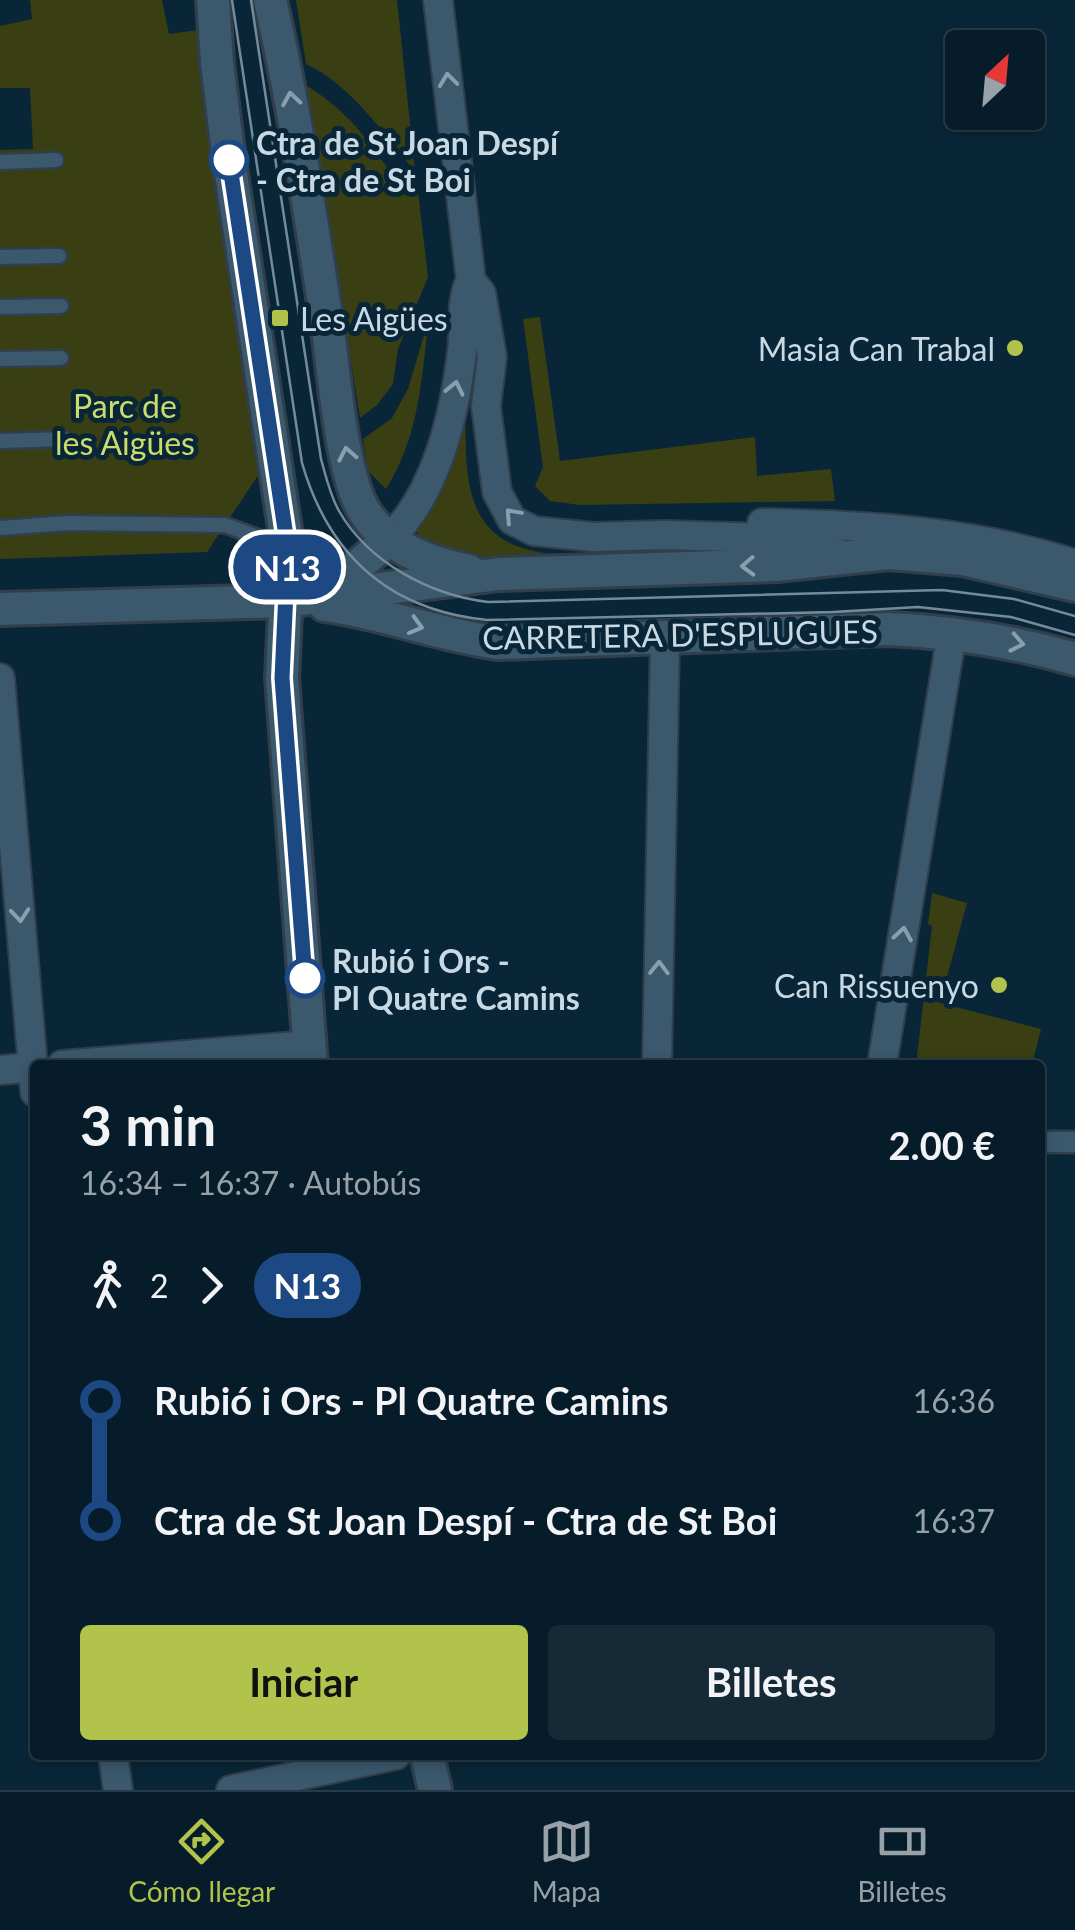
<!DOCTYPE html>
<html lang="es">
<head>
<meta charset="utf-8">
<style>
  body { margin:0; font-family:Lato,sans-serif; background:#152936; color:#f1f3f6; height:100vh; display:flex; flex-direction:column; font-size:38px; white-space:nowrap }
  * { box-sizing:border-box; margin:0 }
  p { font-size:32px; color:#98a1a8 }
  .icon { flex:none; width:55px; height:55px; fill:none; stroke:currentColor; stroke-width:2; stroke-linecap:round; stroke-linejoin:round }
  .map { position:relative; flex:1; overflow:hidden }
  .sheet { position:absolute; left:30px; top:1060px; width:1015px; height:700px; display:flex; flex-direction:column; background:#071c2a; border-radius:10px; box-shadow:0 5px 15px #0003,0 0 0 2px #283a47 }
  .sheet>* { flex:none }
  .badge { padding:0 20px; border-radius:32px; font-size:35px; line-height:65px }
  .needle { width:65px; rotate:26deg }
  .controls { position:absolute; left:945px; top:30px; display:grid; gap:20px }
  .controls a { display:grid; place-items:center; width:100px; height:100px; border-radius:10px; background:#071c2a; box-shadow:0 5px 15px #0003,0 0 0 2px #283a47; font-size:50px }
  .map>.badge { position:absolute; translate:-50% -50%; box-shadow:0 0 0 5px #fff }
  .legs { display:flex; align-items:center; gap:15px; height:110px; padding:0 50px; font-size:32px }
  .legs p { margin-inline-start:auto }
  .head { display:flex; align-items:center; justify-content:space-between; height:170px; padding:0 50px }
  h1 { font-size:55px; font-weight:700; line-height:75px }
  .cta { display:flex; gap:20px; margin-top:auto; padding:20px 50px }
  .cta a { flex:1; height:115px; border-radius:10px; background:#b2c34c; color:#111; font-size:40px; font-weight:700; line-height:115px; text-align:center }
  .cta a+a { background:#152936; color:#f1f3f6 }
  ul { padding:0 50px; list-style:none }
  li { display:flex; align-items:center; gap:35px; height:120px; font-size:38px }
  li i { display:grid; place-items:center; width:15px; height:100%; margin:0 12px; background:currentColor }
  li i::after { content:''; width:25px; height:25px; margin:-12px; border:8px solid; border-radius:50%; background:#071c2a }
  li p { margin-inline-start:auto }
  li:first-child i { background:linear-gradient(#0000 50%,currentColor 0) }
  li:last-child i { background:linear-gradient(currentColor 50%,#0000 0) }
  .tabs { display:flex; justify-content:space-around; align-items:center; height:140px; border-top:2px solid #283a47; background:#071c2a; font-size:28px; color:#98a1a8 }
  .tabs a { display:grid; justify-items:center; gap:5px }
  .tabs .current { color:#b2c34c }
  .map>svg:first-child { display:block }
</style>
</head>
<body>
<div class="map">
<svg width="1075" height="1790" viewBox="0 0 1075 1790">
  <rect width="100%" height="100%" fill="#092638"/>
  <g fill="#393f12">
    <polygon points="30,0 162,0 169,34 198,30 205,118 259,474 207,552 0,559 0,150 33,149 30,88 0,88 0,26 32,19"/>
    <path d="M296,0H397L415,171C381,132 354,87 306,64Z"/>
    <path d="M307,86C328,99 347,115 362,134C384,161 386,173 418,191L428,277L398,349L393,384L377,405L360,418Z"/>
    <polygon points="540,317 560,461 755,437 757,476 831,469 835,501 580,505 550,501 535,486 543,467 523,319"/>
    <path d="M429,318C421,381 420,434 386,489L368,471L363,439L392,418L408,389Z"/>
    <path d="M465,399C467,469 457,542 546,553L479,559L425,545L415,529Z"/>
    <polygon points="932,893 967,903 940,1003 1041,1029 1032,1065 916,1065 932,926 928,924"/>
  </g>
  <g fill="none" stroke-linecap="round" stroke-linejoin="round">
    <defs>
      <g id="service">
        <polyline points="0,162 56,160"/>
        <polyline points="0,257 59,256"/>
        <polyline points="0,307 61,306"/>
        <polyline points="0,359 61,358"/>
        <polyline points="0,441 65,439"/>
        <polyline points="0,528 67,523 225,525 285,547"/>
      </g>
      <polyline id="pedestrian" points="1040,1142 1075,1142"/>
      <g id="minor">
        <polyline points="438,0 471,281 481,293 492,357 486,406 497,492 512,520 534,531 594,537 665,535 767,538 844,555"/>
        <path d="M762,523C868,525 974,531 1075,564"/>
        <path d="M389,539C437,493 454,416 462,352C465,329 460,302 470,282"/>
        <polyline points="0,678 35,1092"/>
        <polyline points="62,1065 310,1045"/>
        <polyline points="657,1065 665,637"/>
        <polyline points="882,1065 952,632"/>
        <polyline points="0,1070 35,1067"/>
        <polyline points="113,1755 118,1790"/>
        <polyline points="231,1790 396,1755"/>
      </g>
      <g id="tertiary">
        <polyline points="213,0 217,63 229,160 288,549 282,678 311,1065"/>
        <path d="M270,0C295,109 311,219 328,329C334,374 342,479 366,514C389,549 430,563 469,571"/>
        <polyline points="314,589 359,565 389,539"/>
        <path d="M325,605C384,613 439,635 498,643L890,629C954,632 1013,641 1075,659"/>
        <polyline points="0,609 286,601 499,574 776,565 889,553 963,559 1075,585"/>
        <polyline points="427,1755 435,1790"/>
      </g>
    </defs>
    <use href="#service" stroke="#303f4b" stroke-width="19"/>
    <use href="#pedestrian" stroke="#303f4b" stroke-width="25"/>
    <use href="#minor" stroke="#303f4b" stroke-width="32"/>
    <use href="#tertiary" stroke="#303f4b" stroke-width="38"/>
    <use href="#service" stroke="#3b586c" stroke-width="14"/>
    <use href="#pedestrian" stroke="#3b586c" stroke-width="20"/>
    <use href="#minor" stroke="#3b586c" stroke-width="28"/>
    <use href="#tertiary" stroke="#3b586c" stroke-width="32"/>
    <g stroke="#758b99" stroke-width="2.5">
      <path d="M232,0L302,463C329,556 389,610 487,620L833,612L918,607L1011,617L1075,635"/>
      <path d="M251,0L321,459C326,477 330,495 339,511C369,563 430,595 488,602L942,590L1014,599L1075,616"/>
    </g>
  </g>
  <defs><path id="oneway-chevron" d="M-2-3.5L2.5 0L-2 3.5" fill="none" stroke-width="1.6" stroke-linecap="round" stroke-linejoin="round" transform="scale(2.5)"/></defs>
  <g stroke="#899fae">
    <use href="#oneway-chevron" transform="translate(448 80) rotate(-97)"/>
    <use href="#oneway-chevron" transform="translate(291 99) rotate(-99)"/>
    <use href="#oneway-chevron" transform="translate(455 388) rotate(-78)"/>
    <use href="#oneway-chevron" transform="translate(347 454) rotate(-101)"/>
    <use href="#oneway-chevron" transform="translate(512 515) rotate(-132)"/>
    <use href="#oneway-chevron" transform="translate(748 566) rotate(178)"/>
    <use href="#oneway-chevron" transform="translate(416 626) rotate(16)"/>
    <use href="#oneway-chevron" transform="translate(1017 643) rotate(11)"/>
    <use href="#oneway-chevron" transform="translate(20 915) rotate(85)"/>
    <use href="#oneway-chevron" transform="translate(903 934) rotate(-81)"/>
    <use href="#oneway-chevron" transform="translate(659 968) rotate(-89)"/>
  </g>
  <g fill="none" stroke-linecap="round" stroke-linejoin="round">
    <defs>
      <polyline id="line-1" points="229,160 288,549 282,678 305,978"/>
    </defs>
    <use href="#line-1" stroke="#fff" stroke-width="22"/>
    <use href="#line-1" stroke="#1c4883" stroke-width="15"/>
  </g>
  <g fill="#fff" stroke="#1c4883" stroke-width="5">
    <circle cx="229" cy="160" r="18"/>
    <circle cx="305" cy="978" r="18"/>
  </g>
  <g fill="#b2c34c" stroke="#092638" stroke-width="4">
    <rect x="270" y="308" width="20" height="20" rx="5"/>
    <circle cx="1015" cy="348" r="10"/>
    <circle cx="999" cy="985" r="10"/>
  </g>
  <g text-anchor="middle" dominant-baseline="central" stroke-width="10" stroke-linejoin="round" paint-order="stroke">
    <g font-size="32" font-weight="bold" fill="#c9d9e4" stroke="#092638" text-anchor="start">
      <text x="256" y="142">Ctra de St Joan Despí<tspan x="256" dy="37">- Ctra de St Boi</tspan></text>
      <text x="332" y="960">Rubió i Ors -<tspan x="332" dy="37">Pl Quatre Camins</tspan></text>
    </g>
    <g font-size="32" fill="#c9d9e4" stroke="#092638" text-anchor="end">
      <text x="300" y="318" text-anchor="start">Les Aigües</text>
      <text x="995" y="348">Masia Can Trabal</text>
      <text x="979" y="985">Can Rissuenyo</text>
    </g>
    <g font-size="32" fill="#cadc6b" stroke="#092638">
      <text x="125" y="405">Parc de<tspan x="125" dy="37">les Aigües</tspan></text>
    </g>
    <g font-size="32" fill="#c9d9e4" stroke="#092638">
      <text transform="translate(680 634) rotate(-1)">CARRETERA D'ESPLUGUES</text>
    </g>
  </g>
</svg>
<div class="controls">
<a><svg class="needle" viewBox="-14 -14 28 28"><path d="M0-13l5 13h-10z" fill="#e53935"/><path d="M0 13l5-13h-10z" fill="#98a1a8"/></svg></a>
</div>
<b class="badge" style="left:287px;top:567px;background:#1c4883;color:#fff">N13</b>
<section class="sheet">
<div class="head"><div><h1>3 min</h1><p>16:34 – 16:37 · Autobús</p></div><b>2.00 €</b></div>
<div class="legs"><svg class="icon" aria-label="walk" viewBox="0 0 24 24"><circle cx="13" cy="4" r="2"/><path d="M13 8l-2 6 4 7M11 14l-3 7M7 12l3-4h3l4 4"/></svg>2<svg class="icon" aria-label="forward" viewBox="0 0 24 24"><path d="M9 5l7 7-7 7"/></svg><b class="badge" style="background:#1c4883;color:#fff">N13</b></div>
<ul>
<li><i style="color:#1c4883"></i><b>Rubió i Ors - Pl Quatre Camins</b><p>16:36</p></li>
<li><i style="color:#1c4883"></i><b>Ctra de St Joan Despí - Ctra de St Boi</b><p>16:37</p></li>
</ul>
<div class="cta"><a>Iniciar</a><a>Billetes</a></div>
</section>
</div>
<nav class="tabs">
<a class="current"><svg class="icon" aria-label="directions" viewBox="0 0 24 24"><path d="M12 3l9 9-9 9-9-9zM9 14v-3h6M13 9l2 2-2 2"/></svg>Cómo llegar</a>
<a><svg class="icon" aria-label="map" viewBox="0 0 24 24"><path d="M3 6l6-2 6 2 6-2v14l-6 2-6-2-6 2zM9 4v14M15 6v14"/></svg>Mapa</a>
<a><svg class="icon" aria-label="tickets" viewBox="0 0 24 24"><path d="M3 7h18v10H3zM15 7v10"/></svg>Billetes</a>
</nav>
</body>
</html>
